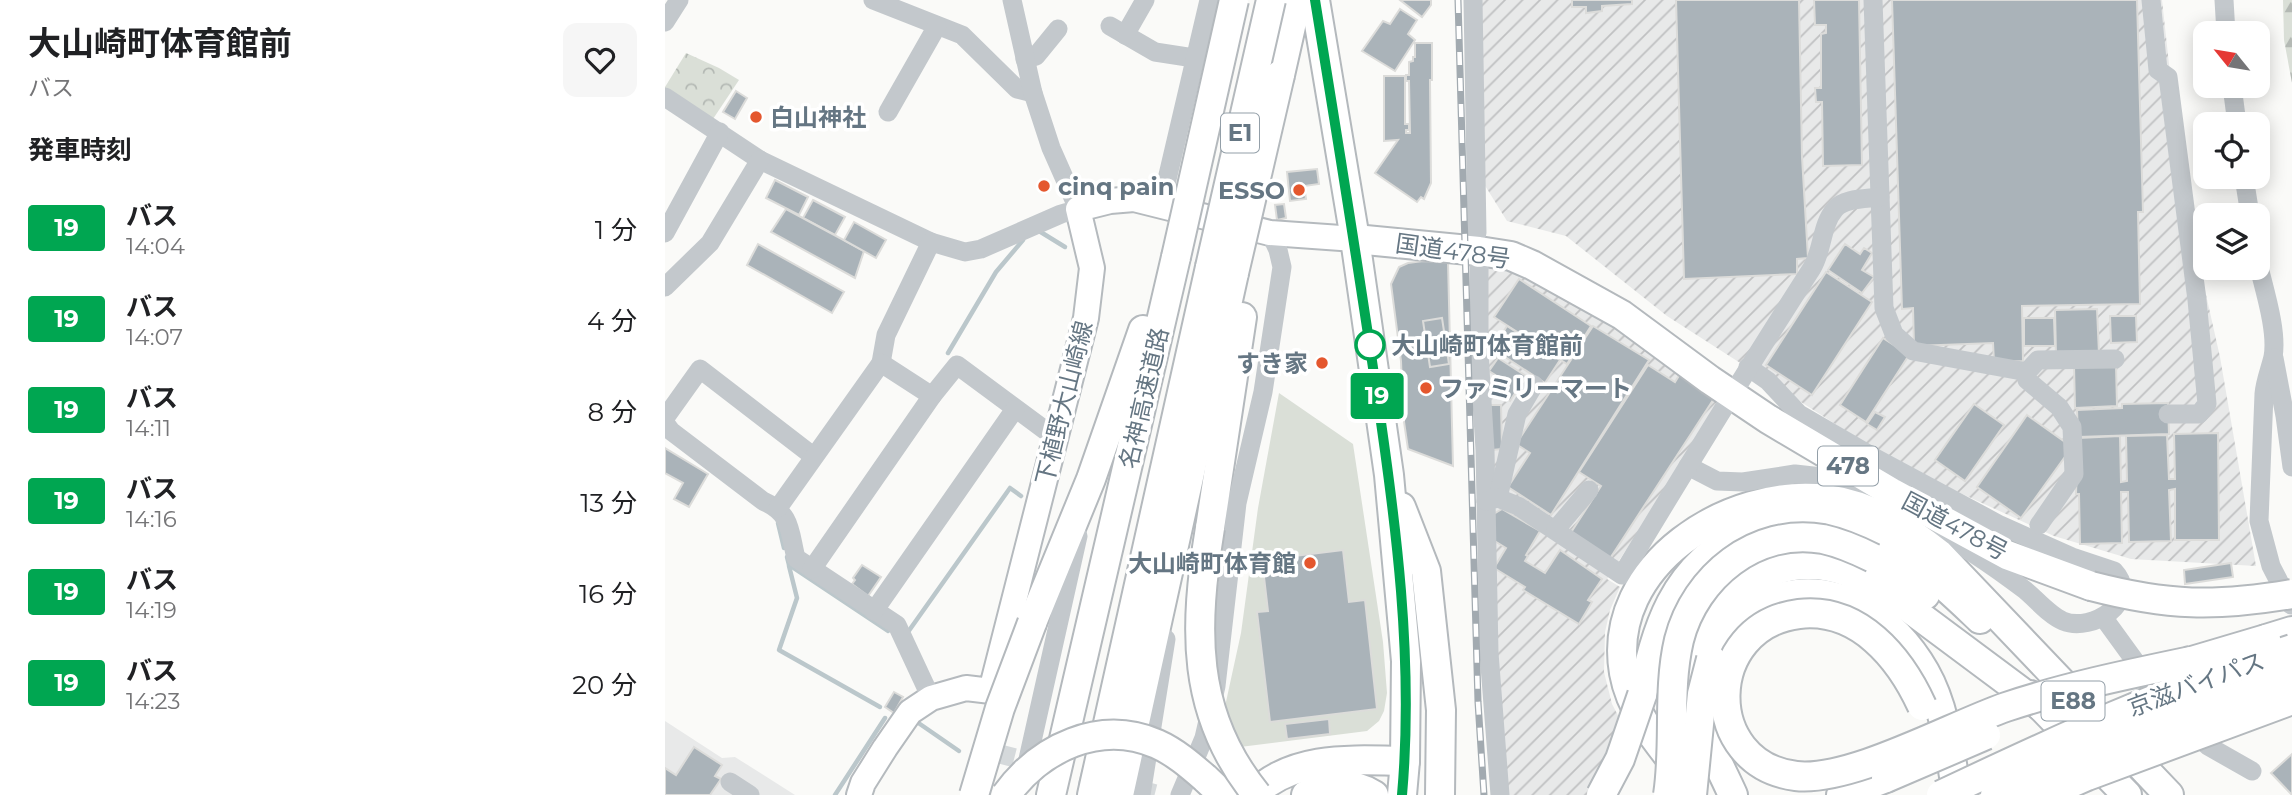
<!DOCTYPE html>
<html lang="ja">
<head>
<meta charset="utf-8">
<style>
  body { margin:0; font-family:Montserrat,"Noto Sans JP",sans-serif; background:#f6f6f6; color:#202124; height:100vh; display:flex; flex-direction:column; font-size:26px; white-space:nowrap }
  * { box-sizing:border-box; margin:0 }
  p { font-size:23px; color:#757577 }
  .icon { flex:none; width:38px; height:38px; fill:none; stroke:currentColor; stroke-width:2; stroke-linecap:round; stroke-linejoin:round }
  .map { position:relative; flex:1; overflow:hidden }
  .panel { display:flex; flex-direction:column; background:#fff; width:665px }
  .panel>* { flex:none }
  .badge { padding:0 14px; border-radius:5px; font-size:24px; line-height:46px }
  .needle { width:46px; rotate:300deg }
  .fabs { position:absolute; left:1528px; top:21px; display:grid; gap:14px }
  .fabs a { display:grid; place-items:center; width:77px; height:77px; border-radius:14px; background:#fff; box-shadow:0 4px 18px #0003; font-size:35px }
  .map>.badge { position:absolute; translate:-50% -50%; box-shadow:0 0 0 4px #fff }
  h2 { padding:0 28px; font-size:26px; line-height:63px }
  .round { display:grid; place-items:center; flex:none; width:74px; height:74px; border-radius:14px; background:#f6f6f6 }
  .head { display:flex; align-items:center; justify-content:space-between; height:119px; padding:0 28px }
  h1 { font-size:33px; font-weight:700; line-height:52px }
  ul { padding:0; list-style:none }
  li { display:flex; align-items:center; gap:21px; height:91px; padding:0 28px }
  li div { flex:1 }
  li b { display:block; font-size:26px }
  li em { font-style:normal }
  li .badge { min-width:77px; font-weight:700; text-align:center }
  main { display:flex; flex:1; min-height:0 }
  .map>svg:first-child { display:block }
</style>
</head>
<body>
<main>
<section class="panel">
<div class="head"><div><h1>大山崎町体育館前</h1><p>バス</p></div><a class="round"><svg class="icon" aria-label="heart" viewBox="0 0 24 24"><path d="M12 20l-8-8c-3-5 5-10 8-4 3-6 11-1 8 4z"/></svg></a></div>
<h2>発車時刻</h2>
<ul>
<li><span class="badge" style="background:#00a651;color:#fff">19</span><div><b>バス</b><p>14:04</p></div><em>1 分</em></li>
<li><span class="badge" style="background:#00a651;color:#fff">19</span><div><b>バス</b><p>14:07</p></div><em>4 分</em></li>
<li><span class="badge" style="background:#00a651;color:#fff">19</span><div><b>バス</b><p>14:11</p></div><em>8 分</em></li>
<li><span class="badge" style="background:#00a651;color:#fff">19</span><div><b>バス</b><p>14:16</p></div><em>13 分</em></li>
<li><span class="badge" style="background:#00a651;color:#fff">19</span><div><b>バス</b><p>14:19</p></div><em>16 分</em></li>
<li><span class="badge" style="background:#00a651;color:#fff">19</span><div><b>バス</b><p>14:23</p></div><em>20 分</em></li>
</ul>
</section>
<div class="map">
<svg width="1627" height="795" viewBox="0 0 1627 795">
  <defs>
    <pattern id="industrial-furrows" width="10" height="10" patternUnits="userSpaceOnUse" patternTransform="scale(1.75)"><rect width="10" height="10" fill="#e8e9e9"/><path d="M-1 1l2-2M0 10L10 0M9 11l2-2" fill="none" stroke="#c0c1c2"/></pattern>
    <pattern id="forest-firs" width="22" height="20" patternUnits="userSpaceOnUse" patternTransform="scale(1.75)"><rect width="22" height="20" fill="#dadfd7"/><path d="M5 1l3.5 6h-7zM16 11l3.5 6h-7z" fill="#b4b9b4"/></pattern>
    <pattern id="park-crowns" width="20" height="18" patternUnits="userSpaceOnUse" patternTransform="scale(1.75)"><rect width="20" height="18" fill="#dadfd7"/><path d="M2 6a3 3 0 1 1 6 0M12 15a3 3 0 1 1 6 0" fill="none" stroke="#b4b9b4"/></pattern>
  </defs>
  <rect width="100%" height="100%" fill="#fafaf8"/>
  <polygon fill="#e8e9e9" points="0,721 57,758 70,757 130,795 0,795"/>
  <g fill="url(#industrial-furrows)">
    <polygon points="814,0 1497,0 1518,192 1555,357 1591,566 1466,559 1389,536 1234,465 1002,316 901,236 842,221 819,184"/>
    <polygon points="820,263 867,271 1053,393 1053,409 942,579 955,587 945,610 940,632 939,672 947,704 957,723 928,795 840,795 827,571"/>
  </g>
  <polygon fill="url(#forest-firs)" points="1618,0 1627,0 1627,83 1619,40"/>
  <polygon fill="url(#park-crowns)" points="21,53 54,68 74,80 46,122 0,92 0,87"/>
  <polygon fill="#dadfd7" points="614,393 688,444 718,642 722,693 719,711 714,721 702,731 575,747 559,711 576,633 593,508"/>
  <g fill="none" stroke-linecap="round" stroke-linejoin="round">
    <g stroke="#bbc7cb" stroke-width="4.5">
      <polyline points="374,231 400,247"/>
      <polyline points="283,353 331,272 358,240"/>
      <polyline points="113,523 119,548"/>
      <polyline points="122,557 124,565 223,631"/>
      <polyline points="124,566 132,598 114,650 215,707"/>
      <polyline points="243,632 345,488 356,496"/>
      <polyline points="252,722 294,751"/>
      <polyline points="170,795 220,718"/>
    </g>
  </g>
  <g fill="#aab3b9" stroke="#dcdcda" stroke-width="2">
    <polygon points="735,0 766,0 766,5 757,17"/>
    <polygon points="907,0 967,0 967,4 937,6 937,11 921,13 921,7 907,7"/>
    <polygon points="1011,0 1134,0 1137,157 1143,258 1132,259 1132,274 1019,279"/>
    <polygon points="1149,0 1194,0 1197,165 1158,166 1157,102 1151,102 1150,88 1156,88 1156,34 1161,33 1161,25 1150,25"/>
    <polygon points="1227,0 1472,0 1478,212 1473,212 1475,304 1357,306 1358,361 1329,362 1328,343 1249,346 1248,308 1237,309"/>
    <polygon points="735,9 752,20 743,34 750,40 730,71 697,51 718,21 725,24"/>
    <polygon points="750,43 767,43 767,80 765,80 766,183 759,199 756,197 752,202 710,173 733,140 719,141 719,76 740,76 740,124 744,124 744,130 741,130 741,133 745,133 744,81 741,81 741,75 744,75 744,62 748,61 748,57 750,57"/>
    <polygon points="71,91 82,98 70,119 58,112"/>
    <polygon points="652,169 654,184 639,186 641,199 625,201 622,172"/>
    <polygon points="110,180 143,197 134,215 101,198"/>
    <polygon points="148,200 180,217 170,235 138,218"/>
    <polygon points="619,204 621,218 612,220 610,205"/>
    <polygon points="121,209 199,251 190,278 106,232"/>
    <polygon points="189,222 221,240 211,258 179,240"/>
    <polygon points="93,244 179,292 167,313 82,265"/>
    <polygon points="1180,244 1195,254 1199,248 1207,253 1197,270 1209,277 1197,293 1163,270"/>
    <polygon points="758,261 783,262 788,466 743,449 738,415 736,361 726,284 734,267 743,263"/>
    <polygon points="1161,272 1207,302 1147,395 1101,365"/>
    <polygon points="854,279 926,326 902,364 829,317"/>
    <polygon points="1432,309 1434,354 1391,356 1390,310"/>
    <polygon points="1445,316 1471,316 1472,342 1446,343"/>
    <polygon points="777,318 784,364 765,367 758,321"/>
    <polygon points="1359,318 1389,318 1390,346 1359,346"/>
    <polygon points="842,326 895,360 880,383 828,349"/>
    <polygon points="928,326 984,360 886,515 843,487 865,453 851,444"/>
    <polygon points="1218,338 1244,355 1201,422 1175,405"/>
    <polygon points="833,358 861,376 845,401 827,390 835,378 824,371"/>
    <polygon points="983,365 1010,382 1015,374 1050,397 944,560 905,534 936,486 914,472"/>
    <polygon points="1451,365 1452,406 1410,408 1409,366"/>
    <polygon points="1503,403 1504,434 1413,437 1412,410 1457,408 1457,404"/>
    <polygon points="1309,404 1339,425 1300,481 1270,460"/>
    <polygon points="825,405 836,405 837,449 827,450"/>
    <polygon points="1210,412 1220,417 1212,430 1202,424"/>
    <polygon points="1362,415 1407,447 1356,518 1312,487"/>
    <polygon points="1553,433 1554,540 1510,540 1510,489 1504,490 1506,541 1464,542 1463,492 1456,492 1457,543 1415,544 1414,494 1411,494 1413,438 1455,436 1456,482 1462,481 1461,436 1502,435 1504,479 1510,479 1509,434"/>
    <polygon points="0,448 43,474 24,507 9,499 18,483 0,473"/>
    <polygon points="837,509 875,531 861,555 863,556 860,561 880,573 895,550 937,579 923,600 927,602 914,624 858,590 860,587 829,568 841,548 828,540 827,515"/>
    <polygon points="678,550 684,602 700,600 712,709 605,722 592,612 603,611 597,560"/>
    <polygon points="1566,563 1568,577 1520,584 1519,570"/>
    <polygon points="197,565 216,577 203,596 187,584 190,580 188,578"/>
    <polygon points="229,692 238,697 229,713 220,707"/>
    <polygon points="664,719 665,734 622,739 620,724"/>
    <polygon points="29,747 57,765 50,776 56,779 45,795 0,795 0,768 11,775"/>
    <polygon points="1627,754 1627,795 1606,773"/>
  </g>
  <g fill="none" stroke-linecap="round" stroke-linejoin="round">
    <polyline stroke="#d5d9db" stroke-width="19" stroke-dasharray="19 10" stroke-linecap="butt" points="331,753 495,795"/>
    <defs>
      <polyline id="major" points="194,795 198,783 220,748 245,712 266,698 301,688 326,691 421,318 427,268 413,209 445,201 469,199 605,233 690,239"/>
      <g id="highway">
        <polyline points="650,0 690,239 724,475 741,661 740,761 737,795"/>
        <polyline points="615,75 632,0"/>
        <polyline points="690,239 814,251 846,256 867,265 957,315 1045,380 1103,419 1226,492 1342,555 1426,586"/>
        <polyline points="736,507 761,571 776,710 775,795"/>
        <polyline points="545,528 577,317"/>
        <polyline points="1208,558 1260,595"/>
        <polyline points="367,623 426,479 478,330"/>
        <polyline points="1601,639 1627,631"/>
        <path d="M1046,659C1052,647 1059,633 1069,623C1081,610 1097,601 1115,597C1176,581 1230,620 1260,672C1281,709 1285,754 1292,795"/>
        <path d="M977,695C984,664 991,632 1006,603C1041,536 1117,502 1191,528C1237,544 1279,585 1315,619"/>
        <polyline points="1365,695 1462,795"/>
        <path d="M1017,773C993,743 966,712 959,673C940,565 1065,487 1161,499C1205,505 1240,527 1274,554L1504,795"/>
        <polyline points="540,778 558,795"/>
        <polyline points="386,795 511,257"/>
        <polyline points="427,795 545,267"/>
        <polyline points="454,795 569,273"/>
        <path d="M588,795C628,755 688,760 740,761"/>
        <path d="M641,795C663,783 687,781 709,795"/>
        <path d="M1068,795C1053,762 1033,727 1030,690C1024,625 1080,563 1146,565C1173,565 1198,577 1221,591L1378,708"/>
        <polyline points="1176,795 1221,778"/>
      </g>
    </defs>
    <use href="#major" stroke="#b5babe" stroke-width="28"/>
    <use href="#highway" stroke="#b4b9bd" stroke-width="32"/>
    <g stroke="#c3c8cc" stroke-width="19">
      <polyline points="208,0 297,35 352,89 368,93"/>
      <polyline points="808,0 812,233"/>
      <polyline points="1208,0 1219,308 1229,334 1248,351 1362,372"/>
      <polyline points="1486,0 1493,70 1503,77 1532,300 1542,404 1534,414 1503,414"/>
      <polyline points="1559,0 1561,33"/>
      <polyline points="0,22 14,0"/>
      <polyline points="445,26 490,52 529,58"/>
      <polyline points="460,35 480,0"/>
      <polyline points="360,59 371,56 393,29"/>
      <polyline points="1567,86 1572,124"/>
      <polyline points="0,97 95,160 266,242 300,252 316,249 396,214 413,209 386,148 368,93 347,0"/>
      <polyline points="223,112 272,26"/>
      <polyline points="1579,177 1585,215"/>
      <polyline points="496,205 544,0"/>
      <polyline points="0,233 55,132"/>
      <polyline points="814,251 814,353 820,450 824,653 835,795"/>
      <path d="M1592,259C1598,286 1613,330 1608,357C1605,370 1600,381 1599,394L1594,521L1606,566L1626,605"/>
      <polyline points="0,287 45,243 95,160"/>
      <polyline points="1609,358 1620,416 1627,467"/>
      <polyline points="216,363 221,335 266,242"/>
      <path d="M1083,367L1103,381L1134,414L1203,454L1335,525L1407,557L1449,571C1477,601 1427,633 1398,621C1384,615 1372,600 1360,590C1331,568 1298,545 1265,528"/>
      <polyline points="0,418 35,369 148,456"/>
      <path d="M0,423L6,431L98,501C127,514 124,530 131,558L232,625L266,698"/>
      <polyline points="1023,466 1052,481 1078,482 1130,474 1157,477 1216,504"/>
      <polyline points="833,498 852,414 869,385"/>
      <path d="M821,501L833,498L853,506L957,575C1019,472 1082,369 1147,268C1158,250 1156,225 1170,209C1179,198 1201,199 1215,197"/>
      <polyline points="113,508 216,363 267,396 292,365 392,439"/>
      <polyline points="1374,525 1409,474 1407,427 1394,407 1362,380 1362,372 1373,360 1450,359"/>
      <polyline points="891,529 924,490"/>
      <polyline points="147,569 267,396"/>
      <polyline points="209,611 350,409"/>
      <polyline points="1438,617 1483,679"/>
      <polyline points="1524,729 1543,746 1587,771"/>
      <polyline points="359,777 413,536"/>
      <polyline points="65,782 85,795"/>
      <polyline points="476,795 501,639"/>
      <polyline points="515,795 539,738 551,686 572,503 598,392 617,267 613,250 605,233"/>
    </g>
    <use href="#major" stroke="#fff" stroke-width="24"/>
    <use href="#highway" stroke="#fff" stroke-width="28"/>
    <defs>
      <polyline id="rail" points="793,0 813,702 819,795"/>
    </defs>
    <use href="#rail" stroke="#a2aab0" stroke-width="7"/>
    <use href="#rail" stroke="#fff" stroke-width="4.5" stroke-dasharray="13" stroke-linecap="butt"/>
    <defs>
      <g id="highway-bridge">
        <polyline points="511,257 569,0"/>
        <polyline points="545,267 606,0"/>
        <polyline points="569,273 615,75"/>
        <path d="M545,528C529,627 525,713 592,795"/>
        <path d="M1426,586C1503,606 1550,607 1627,594"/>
        <polyline points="1510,666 1601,639"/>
        <path d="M1257,706C1235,658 1194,607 1134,614C1038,626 1035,764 1131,776C1186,782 1286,726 1341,707C1401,687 1464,674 1526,661"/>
        <polyline points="1221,778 1321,735"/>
        <polyline points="309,795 335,708 367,623"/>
        <path d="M341,795C375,748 435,719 492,744C510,752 525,765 540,778"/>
        <polyline points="936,795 955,759 977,695"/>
        <path d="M1003,795C1011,744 1002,691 1014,640C1030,577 1091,527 1158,539C1176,543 1192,550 1208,558"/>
        <polyline points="1027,795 1037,694 1046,659"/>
        <path d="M1276,795C1392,740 1505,688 1627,649"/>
        <polyline points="1330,795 1502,722 1627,677"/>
        <polyline points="1379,795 1422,776 1627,700"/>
      </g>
    </defs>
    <use href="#highway-bridge" stroke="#b4b9bd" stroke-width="32" stroke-linecap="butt"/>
    <use href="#highway-bridge" stroke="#fff" stroke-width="28"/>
  </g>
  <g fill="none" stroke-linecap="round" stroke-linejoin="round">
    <defs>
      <path id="line" d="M650,0C671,129 692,258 711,388C731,522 749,660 737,795"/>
    </defs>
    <use href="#line" stroke="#fff" stroke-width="16"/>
    <use href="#line" stroke="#00a651" stroke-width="10"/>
  </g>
  <g fill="#e4572e" stroke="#fff" stroke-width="2.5">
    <circle cx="91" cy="117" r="7"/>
    <circle cx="379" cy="186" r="7"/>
    <circle cx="634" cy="190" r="7"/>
    <circle cx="657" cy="363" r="7"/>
    <circle cx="761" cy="388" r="7"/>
    <circle cx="645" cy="563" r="7"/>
  </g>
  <circle fill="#fff" stroke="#00a651" stroke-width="3.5" cx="705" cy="345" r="14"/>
  <g text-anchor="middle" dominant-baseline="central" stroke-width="7" stroke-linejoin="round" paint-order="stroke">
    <g fill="#fff" stroke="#939fa8" stroke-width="2">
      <rect x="556" y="113.5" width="38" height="39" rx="5"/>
      <rect x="1153" y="446.5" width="60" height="39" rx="5"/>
      <rect x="1376.5" y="681.5" width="63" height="39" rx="5"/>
    </g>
    <g font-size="23" font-weight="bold" fill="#657683">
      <text x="575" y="133">E1</text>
      <text x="1183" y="466">478</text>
      <text x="1408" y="701">E88</text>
    </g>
    <g font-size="24" font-weight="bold" fill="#657683" stroke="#fff" text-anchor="start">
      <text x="105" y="117">白山神社</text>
      <text x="393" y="186">cinq pain</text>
      <text x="620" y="190" text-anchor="end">ESSO</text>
      <text x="643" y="363" text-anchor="end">すき家</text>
      <text x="775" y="388">ファミリーマート</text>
      <text x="631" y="563" text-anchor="end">大山崎町体育館</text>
    </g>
    <g font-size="24" fill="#657683" stroke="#fff">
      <text transform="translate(788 251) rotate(8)">国道478号</text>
      <text transform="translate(479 398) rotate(-77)">名神高速道路</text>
      <text transform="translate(399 403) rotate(-76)">下植野大山崎線</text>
      <text transform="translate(1290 526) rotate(28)">国道478号</text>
      <text transform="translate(1531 684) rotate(-20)">京滋バイパス</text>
    </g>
    <g font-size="24" font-weight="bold" fill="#657683" stroke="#fff" text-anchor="start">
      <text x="726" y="345">大山崎町体育館前</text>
    </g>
  </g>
</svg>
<div class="fabs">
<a><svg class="needle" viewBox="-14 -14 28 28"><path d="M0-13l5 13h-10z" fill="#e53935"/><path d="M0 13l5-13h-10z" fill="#757577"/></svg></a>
<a><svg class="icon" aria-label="locate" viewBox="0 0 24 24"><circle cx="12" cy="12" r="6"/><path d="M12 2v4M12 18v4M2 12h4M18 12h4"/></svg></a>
<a><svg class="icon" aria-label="layers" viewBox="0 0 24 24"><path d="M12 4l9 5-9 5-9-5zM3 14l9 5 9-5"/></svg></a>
</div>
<b class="badge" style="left:712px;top:396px;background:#00a651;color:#fff">19</b>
</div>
</main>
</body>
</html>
